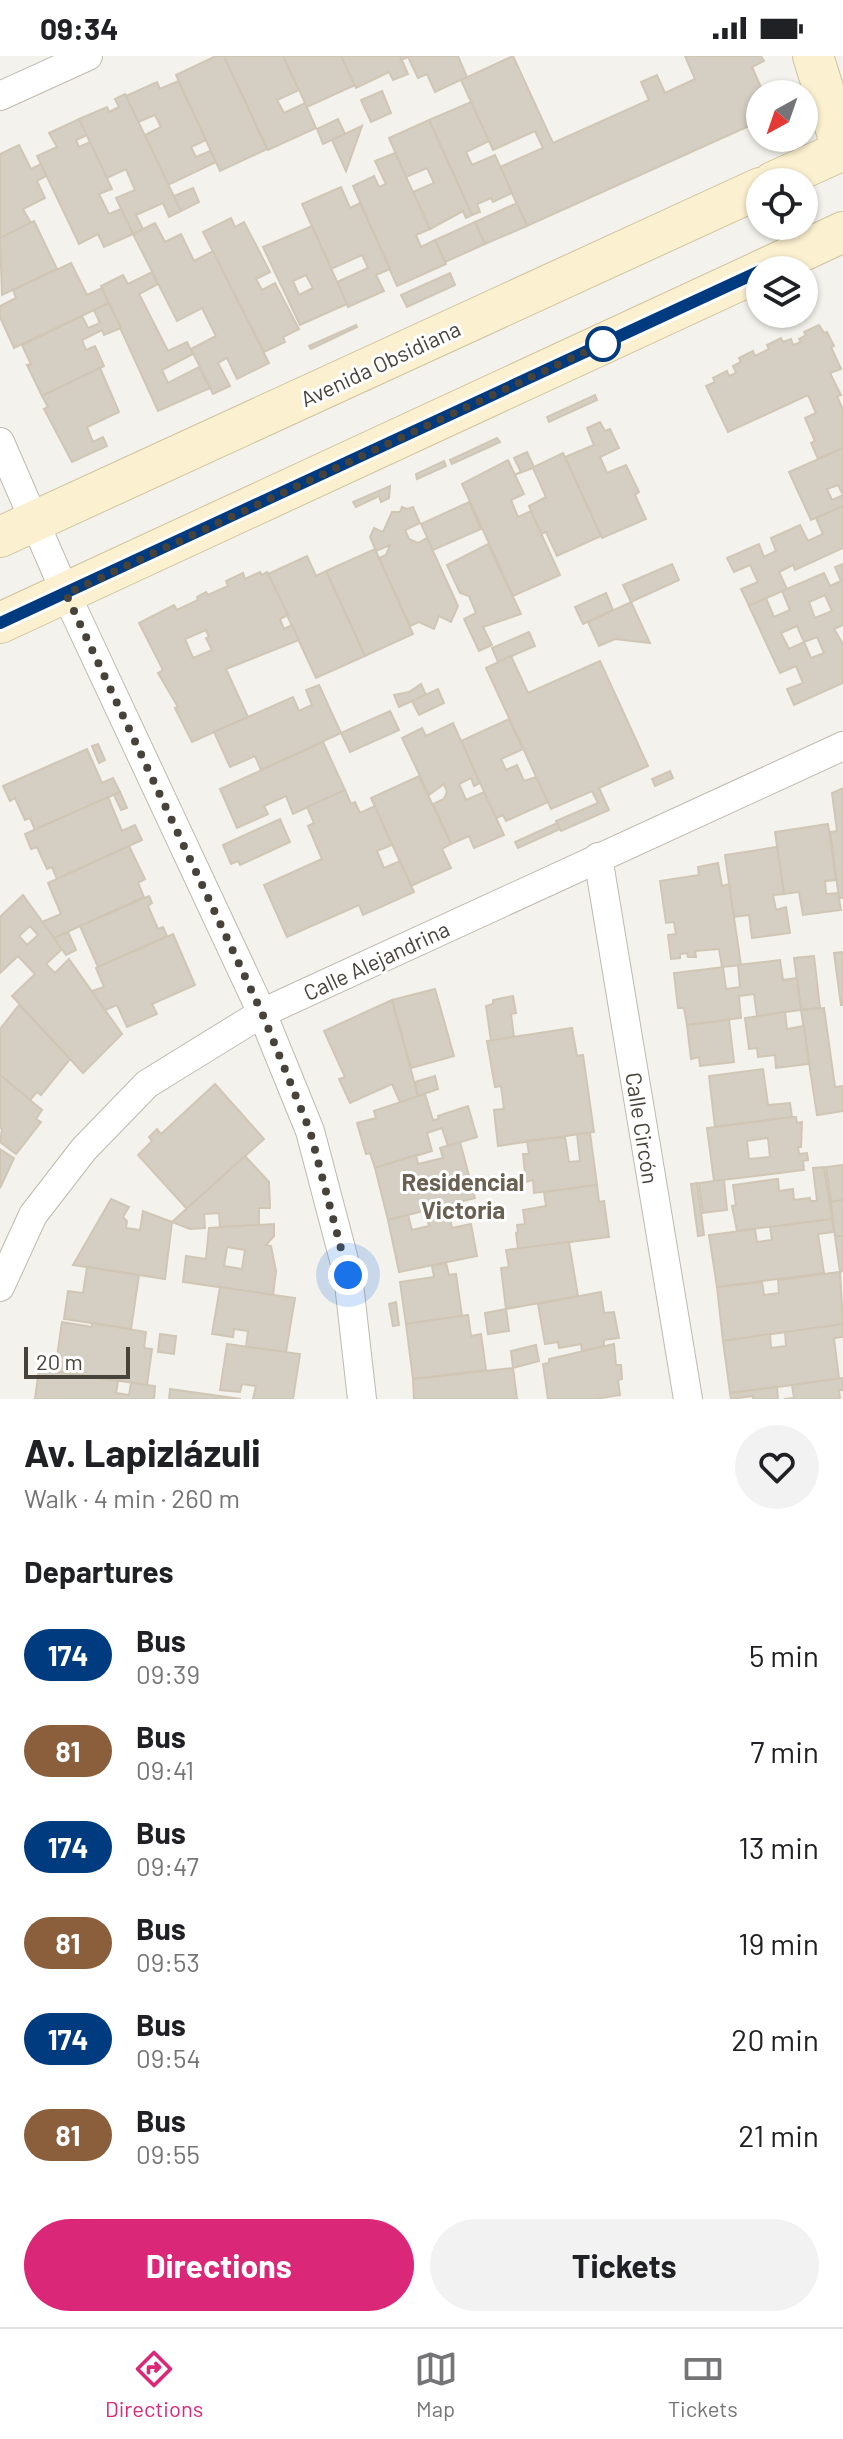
<!DOCTYPE html>
<html lang="en">
<head>
<meta charset="utf-8">
<style>
  body { margin:0; font-family:Barlow,sans-serif; background:#f2f2f2; color:#202124; height:100vh; display:flex; flex-direction:column; font-size:30px; white-space:nowrap }
  * { box-sizing:border-box; margin:0 }
  p { font-size:26px; color:#757577 }
  .icon { flex:none; width:44px; height:44px; fill:none; stroke:currentColor; stroke-width:2; stroke-linecap:round; stroke-linejoin:round }
  .map { position:relative; height:1343px; overflow:hidden }
  .details { display:flex; flex-direction:column; background:#fff; flex:1 }
  .details>* { flex:none }
  .badge { padding:0 16px; border-radius:26px; font-size:28px; line-height:52px }
  .needle { width:52px; rotate:220deg }
  .controls { position:absolute; left:746px; top:24px; display:grid; gap:16px }
  .controls a { display:grid; place-items:center; width:72px; height:72px; border-radius:50%; background:#fff; box-shadow:0 2px 6px #0004; font-size:40px }
  .scale { position:absolute; left:24px; bottom:20px; width:106px; box-sizing:border-box; padding-left:8px; border:4px solid #48433a; border-top:0; font-size:22px; line-height:28px; white-space:nowrap; color:#48433a; -webkit-text-stroke:6px #fff; paint-order:stroke }
  .you { position:absolute; width:40px; height:40px; margin:-20px; border:6px solid #fff; border-radius:50%; background:#1a73e8; box-shadow:0 0 0 12px #1a73e833 }
  .map>.badge { position:absolute; translate:-50% -50%; box-shadow:0 0 0 4px #fff }
  h2 { padding:0 24px; font-size:30px; line-height:72px }
  .round { display:grid; place-items:center; flex:none; width:84px; height:84px; border-radius:42px; background:#f2f2f2 }
  .head { display:flex; align-items:center; justify-content:space-between; height:136px; padding:0 24px }
  h1 { font-size:38px; font-weight:700; line-height:60px }
  .button { display:flex; gap:16px; margin-top:auto; padding:16px 24px }
  .button a { flex:1; height:92px; border-radius:48px; background:#db2777; color:#fff; font-size:32px; font-weight:700; line-height:92px; text-align:center }
  .button a+a { background:#f2f2f2; color:#202124 }
  ul { padding:0; list-style:none }
  li { display:flex; align-items:center; gap:24px; height:96px; padding:0 24px }
  li div { flex:1 }
  li b { display:block; font-size:30px }
  li em { font-style:normal }
  li .badge { min-width:88px; font-weight:700; text-align:center }
  .status { display:flex; justify-content:space-between; align-items:center; height:56px; padding:0 40px; background:#fff; direction:ltr }
  .status svg { height:22px; fill:currentColor }
  .dock { display:flex; justify-content:space-around; align-items:center; height:112px; border-top:2px solid #e0e0e0; background:#fff; font-size:22px; color:#757577 }
  .dock a { display:grid; justify-items:center; gap:4px }
  .dock .selected { color:#db2777 }
  .map>svg:first-child { display:block }
</style>
</head>
<body>
<div class="status"><b>09:34</b><svg viewBox="0 0 49 12"><path d="M0 12V9h3v3zM5 12V6h3v6zM10 12V3h3v9zM15 12V0h3v12zM26 1h20v11H26zM47 4h2v5h-2z"/></svg></div>
<div class="map">
<svg width="843" height="1343" viewBox="0 0 843 1343">
  <rect width="100%" height="100%" fill="#f4f2ec"/>
  <g fill="#d5cec2" stroke="#d0c6b5" stroke-width="2" fill-rule="evenodd">
    <polygon points="216,0 224,0 267,93 220,115 176,19"/>
    <polygon points="224,0 283,0 299,34 277,44 284,57 305,47 316,72 268,94"/>
    <polygon points="283,0 341,0 355,29 307,51"/>
    <polygon points="341,0 400,0 408,18 393,24 389,16 356,32"/>
    <polygon points="400,0 458,0 467,21 435,36 427,18 418,22 408,1 401,4"/>
    <polygon points="513,0 553,87 649,44 641,26 657,19 665,37 695,23 685,0 761,0 764,5 752,11 764,38 760,38 760,65 527,170 500,111 543,92 535,75 493,94 461,24"/>
    <polygon points="178,25 206,84 191,91 196,101 210,95 216,106 168,129 145,79 161,71 155,59 138,66 126,40 157,26 160,33"/>
    <polygon points="382,35 391,57 371,66 361,44"/>
    <polygon points="125,38 181,155 169,161 163,147 136,159 143,173 133,178 116,142 135,134 126,113 107,122 79,63 107,51 109,56 119,51 115,43"/>
    <polygon points="471,46 489,85 466,96 472,109 495,99 512,137 493,146 491,142 477,148 480,156 472,159 429,64"/>
    <polygon points="79,63 87,79 76,84 79,91 90,86 112,133 99,138 109,158 121,153 133,178 104,191 98,178 79,188 37,100 57,91 49,77"/>
    <polygon points="338,63 345,78 323,88 317,73"/>
    <polygon points="429,64 472,159 466,162 463,155 430,173 413,136 434,127 427,112 406,121 389,82"/>
    <polygon points="362,70 346,115 332,84"/>
    <polygon points="19,89 31,113 41,108 46,120 37,125 45,142 23,153 31,167 0,182 0,98"/>
    <polygon points="395,97 430,173 416,179 421,191 435,184 446,208 397,230 353,130 374,120 379,131 386,128 375,105"/>
    <polygon points="341,131 350,152 360,147 390,213 376,219 384,235 348,251 337,226 368,212 362,199 331,213 302,148"/>
    <polygon points="193,132 199,146 181,155 174,140"/>
    <polygon points="517,147 527,170 485,188 475,166"/>
    <polygon points="231,162 235,171 244,166 270,216 256,223 262,234 275,227 299,273 283,281 285,286 264,296 203,176"/>
    <polygon points="34,165 57,213 2,239 0,182"/>
    <polygon points="475,166 485,188 445,206 435,184"/>
    <polygon points="155,167 165,186 181,178 194,205 213,195 269,307 237,323 227,302 218,307 230,330 213,338 191,293 216,280 202,252 177,265 133,178"/>
    <path d="M312,170L347,248L300,269L263,191ZM306,219L313,232L299,239L293,225Z"/>
    <polygon points="71,207 87,239 102,232 109,247 14,292 0,261 0,250 16,242 13,234"/>
    <polygon points="152,216 158,228 139,238 168,295 187,286 193,298 162,314 168,327 199,311 210,332 158,355 101,230 123,219 128,228"/>
    <polygon points="450,217 455,229 407,251 401,239"/>
    <polygon points="109,247 121,272 104,279 102,274 82,284 86,294 95,290 104,310 42,340 27,309 31,308 22,289 82,260 88,272 100,267 94,254"/>
    <polygon points="356,269 357,271 311,293 309,290"/>
    <polygon points="819,269 824,277 827,276 834,290 831,291 841,313 830,317 841,339 837,340 843,354 843,392 818,403 811,387 815,385 805,362 816,357 808,339 728,376 706,330 715,326 713,322 727,315 729,320 736,317 733,310 741,306 739,302 753,295 755,300 769,293 767,289 781,282 783,286 791,283 793,289 801,286 799,283 806,279 804,276"/>
    <polygon points="100,312 119,356 87,371 93,386 103,381 107,390 72,406 44,353 48,351 42,340"/>
    <polygon points="595,339 597,344 549,366 547,361"/>
    <polygon points="600,366 605,375 610,373 619,392 600,401 607,417 626,409 639,436 635,439 646,463 602,482 565,401 594,389 587,372"/>
    <polygon points="497,382 500,386 452,408 450,404"/>
    <polygon points="843,392 843,439 838,429 827,433 832,444 843,439 843,450 811,464 789,416"/>
    <polygon points="527,396 534,411 563,397 601,480 557,500 546,476 541,478 529,450 546,441 533,412 514,419 521,416 514,402"/>
    <polygon points="508,404 524,438 511,444 518,461 531,455 560,519 513,540 462,428"/>
    <polygon points="444,405 446,410 417,423 416,418"/>
    <polygon points="390,430 389,442 381,446 379,440 356,451 353,446"/>
    <polygon points="469,446 481,473 433,494 421,468"/>
    <polygon points="843,450 843,492 795,514 793,509 779,516 787,533 749,550 741,533 758,526 750,509 734,516 727,502 759,488 764,501 776,495 771,482 800,469 808,485 823,478 816,462"/>
    <polygon points="402,451 407,453 413,451 420,467 405,474 409,483 418,487 427,482 458,550 451,566 439,560 434,573 419,566 410,570 379,502 386,499 390,489 376,495 370,481 374,472 383,476 392,456 400,456"/>
    <polygon points="488,488 521,558 483,571 492,589 479,595 464,563 476,557 469,540 460,537 447,509"/>
    <polygon points="375,493 413,578 365,600 326,515"/>
    <polygon points="307,500 316,520 326,515 365,600 316,622 268,518"/>
    <polygon points="672,508 679,524 631,546 623,529"/>
    <path d="M843,508V569L834,573L843,588V627L794,649L787,633L803,627L796,610L780,617L749,550L766,542L774,561L790,554L782,535L824,517L830,530L841,525L835,511ZM825,539L832,555L815,562L809,546ZM797,570L804,586L789,593L781,577ZM817,581L824,597L811,602L804,586Z"/>
    <path d="M260,516L262,519L267,516L288,559L280,563L284,573L292,569L299,584L226,613L248,661L192,686L175,652L178,651L158,617L163,614L139,567L174,549L177,554L198,544L197,541L206,536L208,539L228,530L226,525L243,517L245,523ZM206,574L209,581L206,582L212,594L193,602L185,583Z"/>
    <polygon points="606,537 613,554 583,568 575,551"/>
    <polygon points="631,546 650,587 615,583 599,590 588,566"/>
    <polygon points="529,576 535,590 498,606 492,592"/>
    <polygon points="511,600 528,637 600,605 648,710 599,732 609,754 561,775 556,765 598,747 592,735 551,753 486,612"/>
    <polygon points="421,628 426,639 399,651 394,639 409,636"/>
    <polygon points="319,629 341,677 261,714 255,700 230,711 214,676 293,641 299,655 312,649 306,634"/>
    <polygon points="438,633 444,647 419,659 412,645"/>
    <polygon points="390,655 399,674 350,696 341,677"/>
    <polygon points="509,663 523,693 501,703 506,714 517,709 524,725 536,721 548,746 506,765 503,759 496,762 461,685"/>
    <polygon points="453,667 480,727 474,730 471,722 459,728 466,744 484,736 504,779 474,792 469,780 451,788 433,748 444,743 447,736 444,728 429,739 402,682 422,672 426,680"/>
    <polygon points="323,686 345,734 293,758 286,740 264,750 268,758 237,772 220,733"/>
    <polygon points="98,688 105,704 99,707 92,690"/>
    <polygon points="87,693 102,727 113,722 120,736 35,774 30,762 25,764 15,742 10,745 3,730"/>
    <polygon points="670,715 673,722 655,730 652,723"/>
    <polygon points="419,720 451,788 442,793 451,812 411,830 371,742"/>
    <polygon points="843,732 843,842 839,842 830,776 837,775 832,737"/>
    <polygon points="345,734 351,748 355,746 360,757 375,750 392,789 377,795 384,812 400,805 414,836 363,859 359,849 287,881 264,829 322,803 308,770 314,767 307,751"/>
    <polygon points="120,736 127,752 121,754 114,739"/>
    <polygon points="108,741 122,775 135,769 142,784 57,823 52,811 47,813 37,791 31,793 25,778"/>
    <polygon points="280,763 290,786 240,809 238,805 231,808 223,789"/>
    <polygon points="557,767 560,773 518,792 515,786"/>
    <polygon points="828,768 836,824 825,825 826,838 838,837 841,854 803,859 799,836 784,838 775,776"/>
    <polygon points="129,790 145,823 138,827 144,841 54,882 42,866 61,858 48,827"/>
    <polygon points="777,791 784,838 773,839 776,854 786,851 790,877 752,882 749,859 734,861 725,799"/>
    <polygon points="718,807 722,830 729,828 741,909 722,911 719,893 695,895 696,901 688,901 687,897 680,898 680,902 671,903 668,879 676,878 674,866 666,867 660,825 699,819 698,811"/>
    <path d="M23,839L62,893L46,908L55,917L69,903L122,978L83,1017L12,940L35,918L18,900L0,917V861ZM30,870L38,879L27,889L19,880Z"/>
    <polygon points="149,840 152,847 148,850 158,873 163,871 167,880 98,911 80,870"/>
    <polygon points="68,876 76,894 66,899 54,882"/>
    <polygon points="173,878 195,929 152,948 157,958 127,971 117,949 105,954 92,935 104,931 96,912"/>
    <polygon points="843,896 843,949 841,949 834,897"/>
    <polygon points="814,900 820,952 801,954 794,902"/>
    <polygon points="780,904 783,924 797,922 801,954 757,960 754,938 739,940 741,962 687,969 684,952 678,952 674,917 723,911 726,933 740,931 738,909"/>
    <polygon points="435,933 454,1000 411,1012 392,944"/>
    <polygon points="513,940 516,957 511,958 514,981 491,985 486,950 493,948 493,944"/>
    <polygon points="392,944 418,1040 400,1046 392,1028 350,1047 339,1023 345,1021 324,975"/>
    <polygon points="19,949 70,1003 41,1039 37,1036 30,1044 0,1019 0,973"/>
    <polygon points="824,952 835,1031 843,1030 843,1055 817,1059 801,954"/>
    <polygon points="785,956 787,973 804,970 809,1008 776,1012 775,999 758,1001 757,992 749,993 745,962"/>
    <polygon points="729,964 734,1006 700,1010 699,1001 691,1003 687,969"/>
    <polygon points="572,972 577,1000 583,999 594,1076 498,1090 494,1054 504,1053 501,1030 495,1031 487,985"/>
    <polygon points="763,1013 768,1049 790,1047 792,1061 715,1071 709,1020"/>
    <polygon points="0,1019 42,1054 36,1063 41,1066 16,1098 0,1086 2,1073 0,1071"/>
    <polygon points="435,1020 438,1033 418,1040 415,1026"/>
    <polygon points="215,1028 264,1083 187,1153 138,1099 152,1085 149,1081 157,1073 161,1078"/>
    <polygon points="425,1038 433,1064 439,1063 438,1060 468,1050 477,1081 448,1090 442,1072 427,1077 432,1095 375,1112 370,1097 366,1098 357,1067 376,1062 374,1055"/>
    <path d="M792,1061H796L797,1067L802,1066L801,1091H798L799,1098L807,1097L808,1104L803,1105L804,1114L714,1125L707,1072ZM768,1082L770,1101L749,1103L747,1085Z"/>
    <polygon points="590,1077 597,1129 534,1137 533,1124 526,1126 523,1098 529,1098 527,1085 565,1081 569,1106 580,1105 577,1078"/>
    <polygon points="460,1086 475,1142 388,1164 375,1112 416,1099 418,1108 443,1102 440,1092"/>
    <polygon points="0,1093 14,1102 0,1132"/>
    <polygon points="245,1100 269,1126 270,1152 259,1152 259,1169 220,1171 219,1157 204,1158 205,1172 190,1173 172,1166"/>
    <polygon points="843,1109 843,1144 831,1146 826,1111"/>
    <polygon points="824,1111 832,1163 737,1175 732,1150 736,1149 733,1129 778,1123 779,1135 793,1133 794,1144 810,1142 810,1145 817,1145 813,1112"/>
    <polygon points="722,1124 724,1124 727,1154 703,1157 699,1127"/>
    <polygon points="697,1127 704,1179 698,1180 691,1128"/>
    <polygon points="597,1129 599,1146 604,1145 609,1181 518,1193 516,1177 518,1176 517,1169 525,1168 523,1154 546,1150 544,1136"/>
    <polygon points="111,1143 129,1151 123,1161 127,1165 126,1172 140,1174 143,1155 172,1166 165,1223 73,1209"/>
    <polygon points="843,1144 843,1180 835,1180 831,1146"/>
    <polygon points="447,1149 452,1172 471,1168 477,1200 399,1216 388,1164 408,1159 412,1174 429,1170 425,1154"/>
    <polygon points="832,1163 834,1176 818,1178 824,1217 717,1231 709,1179 755,1173 757,1186 772,1184 770,1171"/>
    <path d="M274,1168V1180L266,1189L271,1190L276,1215L273,1239L183,1226L186,1200L206,1203L209,1172ZM227,1191L245,1194L242,1213L224,1210Z"/>
    <polygon points="835,1180 843,1180 843,1215 840,1216"/>
    <polygon points="569,1186 578,1240 506,1253 501,1212 509,1211 506,1194"/>
    <polygon points="446,1207 449,1219 456,1218 462,1260 406,1268 400,1226 434,1221 432,1210"/>
    <polygon points="87,1211 139,1219 131,1273 64,1263 68,1235 83,1237"/>
    <polygon points="840,1216 843,1268 723,1285 717,1231 762,1226 764,1239 779,1237 778,1224"/>
    <polygon points="220,1231 295,1242 286,1296 246,1291 248,1275 234,1273 233,1281 212,1278"/>
    <polygon points="601,1236 604,1257 614,1256 619,1282 604,1284 604,1290 582,1295 581,1288 559,1292 558,1286 545,1288 538,1248"/>
    <polygon points="396,1246 399,1269 393,1270 389,1248"/>
    <polygon points="506,1253 509,1275 488,1278 485,1257"/>
    <polygon points="468,1259 471,1280 481,1278 486,1314 413,1323 406,1268"/>
    <polygon points="62,1266 92,1271 92,1267 146,1276 144,1292 152,1293 147,1329 55,1315"/>
    <polygon points="843,1268 843,1281 834,1282 839,1323 730,1337 723,1285 770,1278 771,1292 786,1290 785,1276"/>
    <polygon points="160,1278 176,1280 174,1298 158,1296"/>
    <polygon points="227,1288 300,1298 293,1343 253,1343 256,1330 242,1328 240,1336 220,1334"/>
    <polygon points="614,1288 616,1309 621,1309 622,1323 618,1324 620,1339 595,1343 548,1343 543,1308 549,1307 549,1303"/>
    <polygon points="536,1289 539,1305 513,1312 511,1295"/>
    <polygon points="513,1312 517,1343 414,1343 413,1323"/>
    <polygon points="39,1313 118,1325 116,1337 129,1339 131,1327 155,1330 154,1343 35,1343"/>
    <polygon points="843,1322 843,1334 839,1334 840,1343 784,1343 794,1342 792,1329"/>
    <polygon points="777,1331 778,1343 753,1343 753,1340 731,1343 730,1337"/>
    <polygon points="170,1333 241,1343 169,1343"/>
  </g>
  <g fill="none" stroke-linecap="round" stroke-linejoin="round">
    <defs>
      <g id="street">
        <polyline points="0,40 88,0"/>
        <polyline points="0,386 66,538 262,957 310,1075 348,1219 362,1343"/>
        <polyline points="598,801 688,1343"/>
        <polyline points="0,1231 33,1159 84,1093 147,1028 262,957 843,690"/>
      </g>
      <g id="secondary">
        <polyline points="813,0 843,96"/>
        <polyline points="773,126 843,94"/>
        <polyline points="762,214 843,176"/>
        <polyline points="0,481 760,132"/>
        <polyline points="0,567 760,215"/>
      </g>
    </defs>
    <use href="#street" stroke="#bfbaaf" stroke-width="30"/>
    <use href="#secondary" stroke="#d0c49f" stroke-width="42"/>
    <use href="#street" stroke="#fff" stroke-width="28"/>
    <use href="#secondary" stroke="#fbf0cf" stroke-width="40"/>
  </g>
  <g fill="none" stroke-linecap="round" stroke-linejoin="round">
    <defs>
      <polyline id="line" points="0,567 760,215"/>
    </defs>
    <use href="#line" stroke="#fff" stroke-width="18"/>
    <use href="#line" stroke="#003b80" stroke-width="12"/>
    <polyline stroke="#48433a" stroke-width="8" stroke-dasharray="0 14.4" points="348,1219 310,1075 262,957 66,538 615,282 603,288"/>
  </g>
  <circle fill="#fff" stroke="#003b80" stroke-width="4" cx="603" cy="288" r="16"/>
  <g text-anchor="middle" dominant-baseline="central" stroke-width="6" stroke-linejoin="round" paint-order="stroke">
    <g font-size="22" fill="#48433a" stroke="#fff">
      <text transform="translate(380 307) rotate(-25)">Avenida Obsidiana</text>
      <text transform="translate(376 904) rotate(-25)">Calle Alejandrina</text>
      <text transform="translate(643 1072) rotate(81)">Calle Circón</text>
    </g>
    <g font-size="24" font-weight="bold" fill="#6a6152" stroke="#fff">
      <text x="463" y="1125">Residencial<tspan x="463" dy="28">Victoria</tspan></text>
    </g>
  </g>
</svg>
<div class="controls">
<a><svg class="needle" viewBox="-14 -14 28 28"><path d="M0-13l5 13h-10z" fill="#e53935"/><path d="M0 13l5-13h-10z" fill="#757577"/></svg></a>
<a><svg class="icon" aria-label="locate" viewBox="0 0 24 24"><circle cx="12" cy="12" r="6"/><path d="M12 2v4M12 18v4M2 12h4M18 12h4"/></svg></a>
<a><svg class="icon" aria-label="layers" viewBox="0 0 24 24"><path d="M12 4l9 5-9 5-9-5zM3 14l9 5 9-5"/></svg></a>
</div>
<div class="scale">20 m</div>
<div class="you" style="left:348px;top:1219px"></div>
</div>
<section class="details">
<div class="head"><div><h1>Av. Lapizlázuli</h1><p>Walk · 4 min · 260 m</p></div><a class="round"><svg class="icon" aria-label="heart" viewBox="0 0 24 24"><path d="M12 20l-8-8c-3-5 5-10 8-4 3-6 11-1 8 4z"/></svg></a></div>
<h2>Departures</h2>
<ul>
<li><span class="badge" style="background:#003b80;color:#fff">174</span><div><b>Bus</b><p>09:39</p></div><em>5 min</em></li>
<li><span class="badge" style="background:#8b5e3c;color:#fff">81</span><div><b>Bus</b><p>09:41</p></div><em>7 min</em></li>
<li><span class="badge" style="background:#003b80;color:#fff">174</span><div><b>Bus</b><p>09:47</p></div><em>13 min</em></li>
<li><span class="badge" style="background:#8b5e3c;color:#fff">81</span><div><b>Bus</b><p>09:53</p></div><em>19 min</em></li>
<li><span class="badge" style="background:#003b80;color:#fff">174</span><div><b>Bus</b><p>09:54</p></div><em>20 min</em></li>
<li><span class="badge" style="background:#8b5e3c;color:#fff">81</span><div><b>Bus</b><p>09:55</p></div><em>21 min</em></li>
</ul>
<div class="button"><a>Directions</a><a>Tickets</a></div>
</section>
<nav class="dock">
<a class="selected"><svg class="icon" aria-label="directions" viewBox="0 0 24 24"><path d="M12 3l9 9-9 9-9-9zM9 14v-3h6M13 9l2 2-2 2"/></svg>Directions</a>
<a><svg class="icon" aria-label="map" viewBox="0 0 24 24"><path d="M3 6l6-2 6 2 6-2v14l-6 2-6-2-6 2zM9 4v14M15 6v14"/></svg>Map</a>
<a><svg class="icon" aria-label="tickets" viewBox="0 0 24 24"><path d="M3 7h18v10H3zM15 7v10"/></svg>Tickets</a>
</nav>
</body>
</html>
